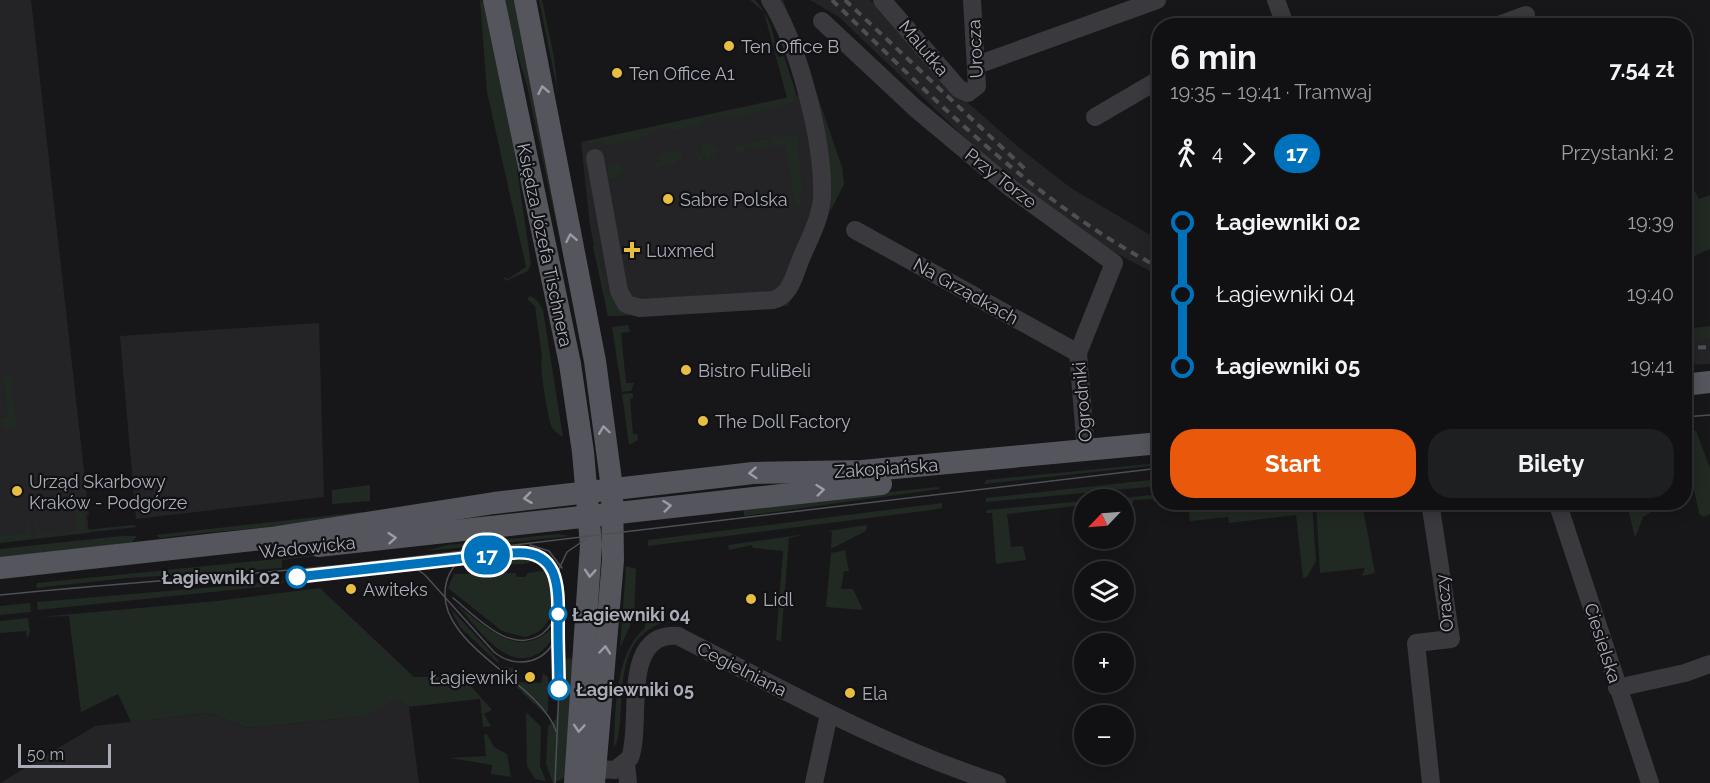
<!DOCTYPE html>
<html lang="pl">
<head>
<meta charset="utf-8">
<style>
  body { margin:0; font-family:Raleway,sans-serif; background:#1e1f21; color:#f1f3f6; height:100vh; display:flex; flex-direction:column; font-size:22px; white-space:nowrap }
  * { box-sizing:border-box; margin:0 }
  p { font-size:20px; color:#9c9da0 }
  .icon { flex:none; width:33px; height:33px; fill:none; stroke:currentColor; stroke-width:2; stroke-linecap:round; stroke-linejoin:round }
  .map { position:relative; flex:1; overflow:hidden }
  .panel { position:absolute; left:1152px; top:18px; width:540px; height:492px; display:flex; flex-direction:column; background:#111113; border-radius:24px; box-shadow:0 3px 15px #0003,0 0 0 2px #303133 }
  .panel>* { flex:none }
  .badge { padding:0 12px; border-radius:20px; font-size:21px; line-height:39px }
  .needle { width:39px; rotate:245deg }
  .fabs { position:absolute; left:1074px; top:489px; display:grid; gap:12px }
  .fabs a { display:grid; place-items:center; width:60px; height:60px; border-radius:50%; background:#111113; box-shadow:0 3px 15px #0003,0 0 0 2px #303133; font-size:30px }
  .scale { position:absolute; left:18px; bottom:15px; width:93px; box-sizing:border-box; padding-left:6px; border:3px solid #aaadb8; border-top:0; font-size:16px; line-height:21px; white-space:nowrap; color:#aaadb8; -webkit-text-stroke:4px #121214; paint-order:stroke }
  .map>.badge { position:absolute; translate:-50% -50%; box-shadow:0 0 0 3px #fff }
  .legs { display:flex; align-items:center; gap:9px; height:66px; padding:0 18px; font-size:20px }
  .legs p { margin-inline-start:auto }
  .head { display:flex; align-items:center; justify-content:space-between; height:102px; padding:0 18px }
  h1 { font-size:33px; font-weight:700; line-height:45px }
  .button { display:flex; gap:12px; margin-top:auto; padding:12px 18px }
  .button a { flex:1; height:69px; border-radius:24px; background:#ea580c; color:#fff; font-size:24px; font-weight:700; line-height:69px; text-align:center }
  .button a+a { background:#1e1f21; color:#f1f3f6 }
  ul { padding:0 18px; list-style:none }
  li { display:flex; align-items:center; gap:21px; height:72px; font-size:22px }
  li i { display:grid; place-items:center; width:9px; height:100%; margin:0 8px; background:currentColor }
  li i::after { content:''; width:15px; height:15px; margin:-8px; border:4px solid; border-radius:50%; background:#111113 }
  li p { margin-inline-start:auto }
  li:first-child i { background:linear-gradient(#0000 50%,currentColor 0) }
  li:last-child i { background:linear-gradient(currentColor 50%,#0000 0) }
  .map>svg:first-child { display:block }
</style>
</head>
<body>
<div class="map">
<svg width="1710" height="783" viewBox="0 0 1710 783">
  <rect width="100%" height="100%" fill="#171719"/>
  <g fill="#242326">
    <polygon points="0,0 31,0 89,515 87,515 89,533 0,543"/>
    <polygon points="810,0 870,0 892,21 952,89 1022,150 1071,188 1159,240 1159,276 1114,252 1065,219 983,155 839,17"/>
    <polygon points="816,91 842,167 844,184 824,221 788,306 608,316 590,226 581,142"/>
    <polygon points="319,323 324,497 136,519 120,336"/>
    <polygon points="1710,334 1710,364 1685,365 1685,335"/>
    <polygon points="398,699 409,707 419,783 0,783 95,726 208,713 249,728 364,716"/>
  </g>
  <g fill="#212923">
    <polygon points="480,0 483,1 513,142 531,264 528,271 506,281 503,277 508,279 526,267 487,92"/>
    <polygon points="502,0 517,0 573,302 527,86"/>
    <polygon points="539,0 542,0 554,57 558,93"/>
    <path d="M750,0H755C772,18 773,35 778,57L784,56L796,93L794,102L728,119L722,115L704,119L700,125L675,131L668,127L650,131L648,136L607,146L600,142L587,144L586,141L787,98L764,12Z"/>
    <polygon points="778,0 783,0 842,167 844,184 831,210 822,133"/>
    <polygon points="797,134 803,194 800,195 801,204 795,205 785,145 773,147 771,138"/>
    <polygon points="769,139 770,142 761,144 770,144 770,147 751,151 749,145 744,147 745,152 736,154 734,148 715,152 716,157 706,159 705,154 701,155 701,160 698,160 697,155 701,154 703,144 712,143 717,150"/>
    <polygon points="678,150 682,152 683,160 675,161 675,164 619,174 619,179 609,181 607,170 611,165 619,163 626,172 656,165 661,154"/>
    <polygon points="1695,191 1699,199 1710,195 1710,249 1685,260 1685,199"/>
    <polygon points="597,245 606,296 613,295 644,315 608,316 593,246"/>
    <path d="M530,296L537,300L543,310L563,437C560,435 554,431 552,428C548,420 539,366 542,357L535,306L527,299Z"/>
    <polygon points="628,325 630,332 621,333 626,383 634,383 631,391 622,392 612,327"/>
    <polygon points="1710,326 1710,338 1685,338 1685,329"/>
    <polygon points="11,374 17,429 7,429 2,425 0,418 8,417 3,376"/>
    <polygon points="633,393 633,398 630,399 633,434 637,434 638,440 629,445 622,394"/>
    <polygon points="1696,431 1710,468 1710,514 1703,517 1699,513 1691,477 1685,477 1685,432"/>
    <polygon points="1159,463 1159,465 984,484 986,480"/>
    <polygon points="1159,479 1159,486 986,502 986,498"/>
    <polygon points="370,485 370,501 332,504 332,490"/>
    <polygon points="938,487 940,489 744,516 743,507"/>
    <polygon points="1159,494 1159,501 1153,502 1153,499 1134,500 1132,505 1124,509 1124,500 1115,499"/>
    <polygon points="83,496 86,530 133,525 137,527 37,538 35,523 38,523 38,532 45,535 76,531 74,497"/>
    <polygon points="1084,501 1084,505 1007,514 1011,547 1023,546 1026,560 996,564 992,513 986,513 987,510"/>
    <polygon points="942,503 942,508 932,510 648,546 648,540"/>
    <polygon points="1188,503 1312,503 1316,561 1307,577 1303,578 1296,515 1229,523 1228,517 1190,521"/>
    <polygon points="1316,503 1362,503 1375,573 1362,576 1365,568 1320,573"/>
    <polygon points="1631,503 1660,503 1661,506 1643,517 1635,538 1628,508"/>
    <path d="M362,512V517C295,526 228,530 160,538L156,535Z"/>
    <polygon points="27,524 29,524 31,539 0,543 0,536 27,533"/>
    <polygon points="867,525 866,531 831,549 832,532 827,531"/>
    <polygon points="558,534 571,536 426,551 448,545"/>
    <polygon points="806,534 789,538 781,641 776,640 783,551 753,548 752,545 729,550 728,545"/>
    <polygon points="121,536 137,536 132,542 0,561 0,549"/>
    <polygon points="366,550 282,560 282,568 128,578 36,588 37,583"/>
    <polygon points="845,550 849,571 844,571 841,589 853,589 863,610 826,607 831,553"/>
    <polygon points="518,555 538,560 523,564 460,565 465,561"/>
    <polygon points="626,566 636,569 634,617 620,648"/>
    <path d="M547,570C560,597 556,631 524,637L502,631L448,588L454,574L515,573L517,577H525L528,573Z"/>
    <polygon points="284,581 281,585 38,610 37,602"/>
    <polygon points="320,588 414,677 453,677 472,683 470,685 492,710 484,714 491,726 483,727 480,699 407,707 398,699 365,716 249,728 208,713 131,722 118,694 81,712 69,616 40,617 217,601"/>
    <polygon points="30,603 31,612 0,615 0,606"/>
    <path d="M457,605C490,629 517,662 555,626C554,637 548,647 539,653C506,674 476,625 457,605Z"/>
    <polygon points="450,608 499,661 498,663 460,627"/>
    <polygon points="28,618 30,632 27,638 26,631 0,633 0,621"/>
    <path d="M646,618L662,623C619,639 624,682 620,721C619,730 619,741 614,747C615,711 615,652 645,628Z"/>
    <polygon points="576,658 569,776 553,783 546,764 548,726 556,719 558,702 561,701 561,659"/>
    <polygon points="504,667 519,669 519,682 541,683 543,673 548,677 548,711 545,714 500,671"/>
    <polygon points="526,712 541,727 540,766 546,781 535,779 527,766"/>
    <polygon points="487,734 494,747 507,754 511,777 491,774 492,765 450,758 486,756 484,735"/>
  </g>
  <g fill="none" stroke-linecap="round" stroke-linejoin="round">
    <g stroke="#39393e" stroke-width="18">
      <polyline points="882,0 959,89 968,93 977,86 972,0"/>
      <polyline points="1276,0 1283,19 1278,26"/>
      <polyline points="822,21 915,108 1012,189 1114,263 1078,353 1086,451"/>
      <polyline points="1496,26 1526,15"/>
      <polyline points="977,65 1157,0"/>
      <polyline points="1095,117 1160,79"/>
      <path d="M595,158L619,291L626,304L640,308L773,300C790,296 794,276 800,261C808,241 821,219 822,197C824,144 799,44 770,0"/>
      <polyline points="855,230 1078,353"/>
      <polyline points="1430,502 1451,639 1416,643 1431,783"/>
      <polyline points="1557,502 1650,783"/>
      <polyline points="1617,688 1685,673 1710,664"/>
      <polyline points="626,764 628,783"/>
      <path d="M583,768L615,770L630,758C643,722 619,632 678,636C782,689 885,747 997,783"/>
      <polyline points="814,783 829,714"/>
    </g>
    <g stroke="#55565d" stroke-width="22">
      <polyline points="494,0 570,364 583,452 591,545 575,783"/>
      <polyline points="525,0 595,361 612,488 613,560 594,783"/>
      <polyline points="1684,385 1710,382"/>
      <polyline points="318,546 881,484"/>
      <polyline points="0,568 271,538 494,503 753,473 862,471 1160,443"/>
    </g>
    <g stroke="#4e4f55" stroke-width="1.5">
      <polyline points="1684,417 1710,415"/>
      <polyline points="530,545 549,551 562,568"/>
      <path d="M475,551C462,556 451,567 447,580C428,642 539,680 556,731"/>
      <path d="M515,552C535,551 552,562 557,582"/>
      <path d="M397,560L413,566L425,575L494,652C517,671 550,662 557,633"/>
      <path d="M0,595C118,583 236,576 354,564L1160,468"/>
      <path d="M453,598C476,616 510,656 542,634C550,628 554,621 557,611"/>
      <polyline points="555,783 559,689 558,571 567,552 586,539"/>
    </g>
    <g stroke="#4e4f55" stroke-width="4" stroke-dasharray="8 6" stroke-linecap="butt">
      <path d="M832,0C934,99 1032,201 1160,268"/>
      <polyline points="845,0 1025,169"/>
      <polyline points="1684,348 1710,347"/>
    </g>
  </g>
  <defs><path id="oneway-chevron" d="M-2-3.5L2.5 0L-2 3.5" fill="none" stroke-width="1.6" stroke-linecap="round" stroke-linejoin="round" transform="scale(1.5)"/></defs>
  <g stroke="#999ca6">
    <use href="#oneway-chevron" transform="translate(543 90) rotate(-101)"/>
    <use href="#oneway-chevron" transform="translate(571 238) rotate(-101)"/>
    <use href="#oneway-chevron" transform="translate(604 430) rotate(-98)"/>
    <use href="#oneway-chevron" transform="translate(753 473) rotate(176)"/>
    <use href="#oneway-chevron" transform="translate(820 490) rotate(-6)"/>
    <use href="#oneway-chevron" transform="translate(528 498) rotate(173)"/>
    <use href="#oneway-chevron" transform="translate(667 506) rotate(-6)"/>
    <use href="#oneway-chevron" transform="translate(392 538) rotate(-5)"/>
    <use href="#oneway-chevron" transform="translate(590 573) rotate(94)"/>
    <use href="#oneway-chevron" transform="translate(605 650) rotate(-85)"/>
    <use href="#oneway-chevron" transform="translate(579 728) rotate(94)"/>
  </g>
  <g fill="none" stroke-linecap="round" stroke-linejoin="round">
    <defs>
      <path id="line-1" d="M297,577L512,553C563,548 558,593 558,629C558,649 559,669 559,689"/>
    </defs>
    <use href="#line-1" stroke="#fff" stroke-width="14"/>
    <use href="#line-1" stroke="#0072bc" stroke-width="9"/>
  </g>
  <g fill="#e7be41" stroke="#121214" stroke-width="2">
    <circle cx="729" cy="46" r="6"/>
    <circle cx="617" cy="73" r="6"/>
    <circle cx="668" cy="199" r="6"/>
    <path d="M629 241h6v6h6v6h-6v6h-6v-6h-6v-6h6z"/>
    <circle cx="686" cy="370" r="6"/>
    <circle cx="703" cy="421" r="6"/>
    <circle cx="17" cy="491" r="6"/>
    <circle cx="351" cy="589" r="6"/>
    <circle cx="751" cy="599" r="6"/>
    <circle cx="530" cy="677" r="6"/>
    <circle cx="850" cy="693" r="6"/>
  </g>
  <g fill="#fff" stroke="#0072bc" stroke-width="3">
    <circle cx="297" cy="577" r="10"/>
    <circle cx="558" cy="614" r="8"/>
    <circle cx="559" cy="689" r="10"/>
  </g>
  <g text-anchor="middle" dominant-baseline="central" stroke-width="4.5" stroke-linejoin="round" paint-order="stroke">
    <g font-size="18" fill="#aaadb8" stroke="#121214" text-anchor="start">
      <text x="741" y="46">Ten Office B</text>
      <text x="629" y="73">Ten Office A1</text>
      <text x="680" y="199">Sabre Polska</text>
      <text x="646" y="250">Luxmed</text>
      <text x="698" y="370">Bistro FuliBeli</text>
      <text x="715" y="421">The Doll Factory</text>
      <text x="29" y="481">Urząd Skarbowy<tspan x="29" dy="21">Kraków - Podgórze</tspan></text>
      <text x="363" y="589">Awiteks</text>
      <text x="763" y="599">Lidl</text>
      <text x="518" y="677" text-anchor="end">Łagiewniki</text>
      <text x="862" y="693">Ela</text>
    </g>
    <g font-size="18" fill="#aaadb8" stroke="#121214">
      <text transform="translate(924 48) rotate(50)">Malutka</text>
      <text transform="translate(975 49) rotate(-93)">Urocza</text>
      <text transform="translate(1001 178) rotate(38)">Przy Torze</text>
      <text transform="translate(545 245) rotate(78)">Księdza Józefa Tischnera</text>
      <text transform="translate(966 291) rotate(29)">Na Grządkach</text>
      <text transform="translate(1082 402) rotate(-95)">Ogrodniki</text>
      <text transform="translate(886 468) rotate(-4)">Zakopiańska</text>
      <text transform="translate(307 547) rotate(-6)">Wadowicka</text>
      <text transform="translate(1444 603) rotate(-96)">Oraczy</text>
      <text transform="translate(1603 643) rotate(72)">Ciesielska</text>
      <text transform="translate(742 669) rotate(27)">Cegielniana</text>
    </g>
    <g font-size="18" font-weight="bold" fill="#aaadb8" stroke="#121214" text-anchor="start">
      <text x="280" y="577" text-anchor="end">Łagiewniki 02</text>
      <text x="572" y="614">Łagiewniki 04</text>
      <text x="576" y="689">Łagiewniki 05</text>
    </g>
  </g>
</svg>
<div class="fabs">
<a><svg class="needle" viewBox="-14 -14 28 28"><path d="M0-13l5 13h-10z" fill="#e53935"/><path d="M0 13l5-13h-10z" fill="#9c9da0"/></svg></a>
<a><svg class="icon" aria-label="layers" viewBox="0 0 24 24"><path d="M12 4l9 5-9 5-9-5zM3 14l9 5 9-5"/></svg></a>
<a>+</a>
<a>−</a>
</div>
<div class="scale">50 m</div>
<b class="badge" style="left:487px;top:555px;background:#0072bc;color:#fff">17</b>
<section class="panel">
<div class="head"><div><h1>6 min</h1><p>19:35 – 19:41 · Tramwaj</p></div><b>7.54 zł</b></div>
<div class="legs"><svg class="icon" aria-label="walk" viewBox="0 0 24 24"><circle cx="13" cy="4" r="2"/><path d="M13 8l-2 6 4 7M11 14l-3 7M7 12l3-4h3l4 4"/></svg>4<svg class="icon" aria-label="forward" viewBox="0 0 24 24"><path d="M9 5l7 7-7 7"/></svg><b class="badge" style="background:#0072bc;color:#fff">17</b><p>Przystanki: 2</p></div>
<ul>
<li><i style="color:#0072bc"></i><b>Łagiewniki 02</b><p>19:39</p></li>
<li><i style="color:#0072bc"></i><span>Łagiewniki 04</span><p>19:40</p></li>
<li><i style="color:#0072bc"></i><b>Łagiewniki 05</b><p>19:41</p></li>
</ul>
<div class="button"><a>Start</a><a>Bilety</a></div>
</section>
</div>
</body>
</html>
